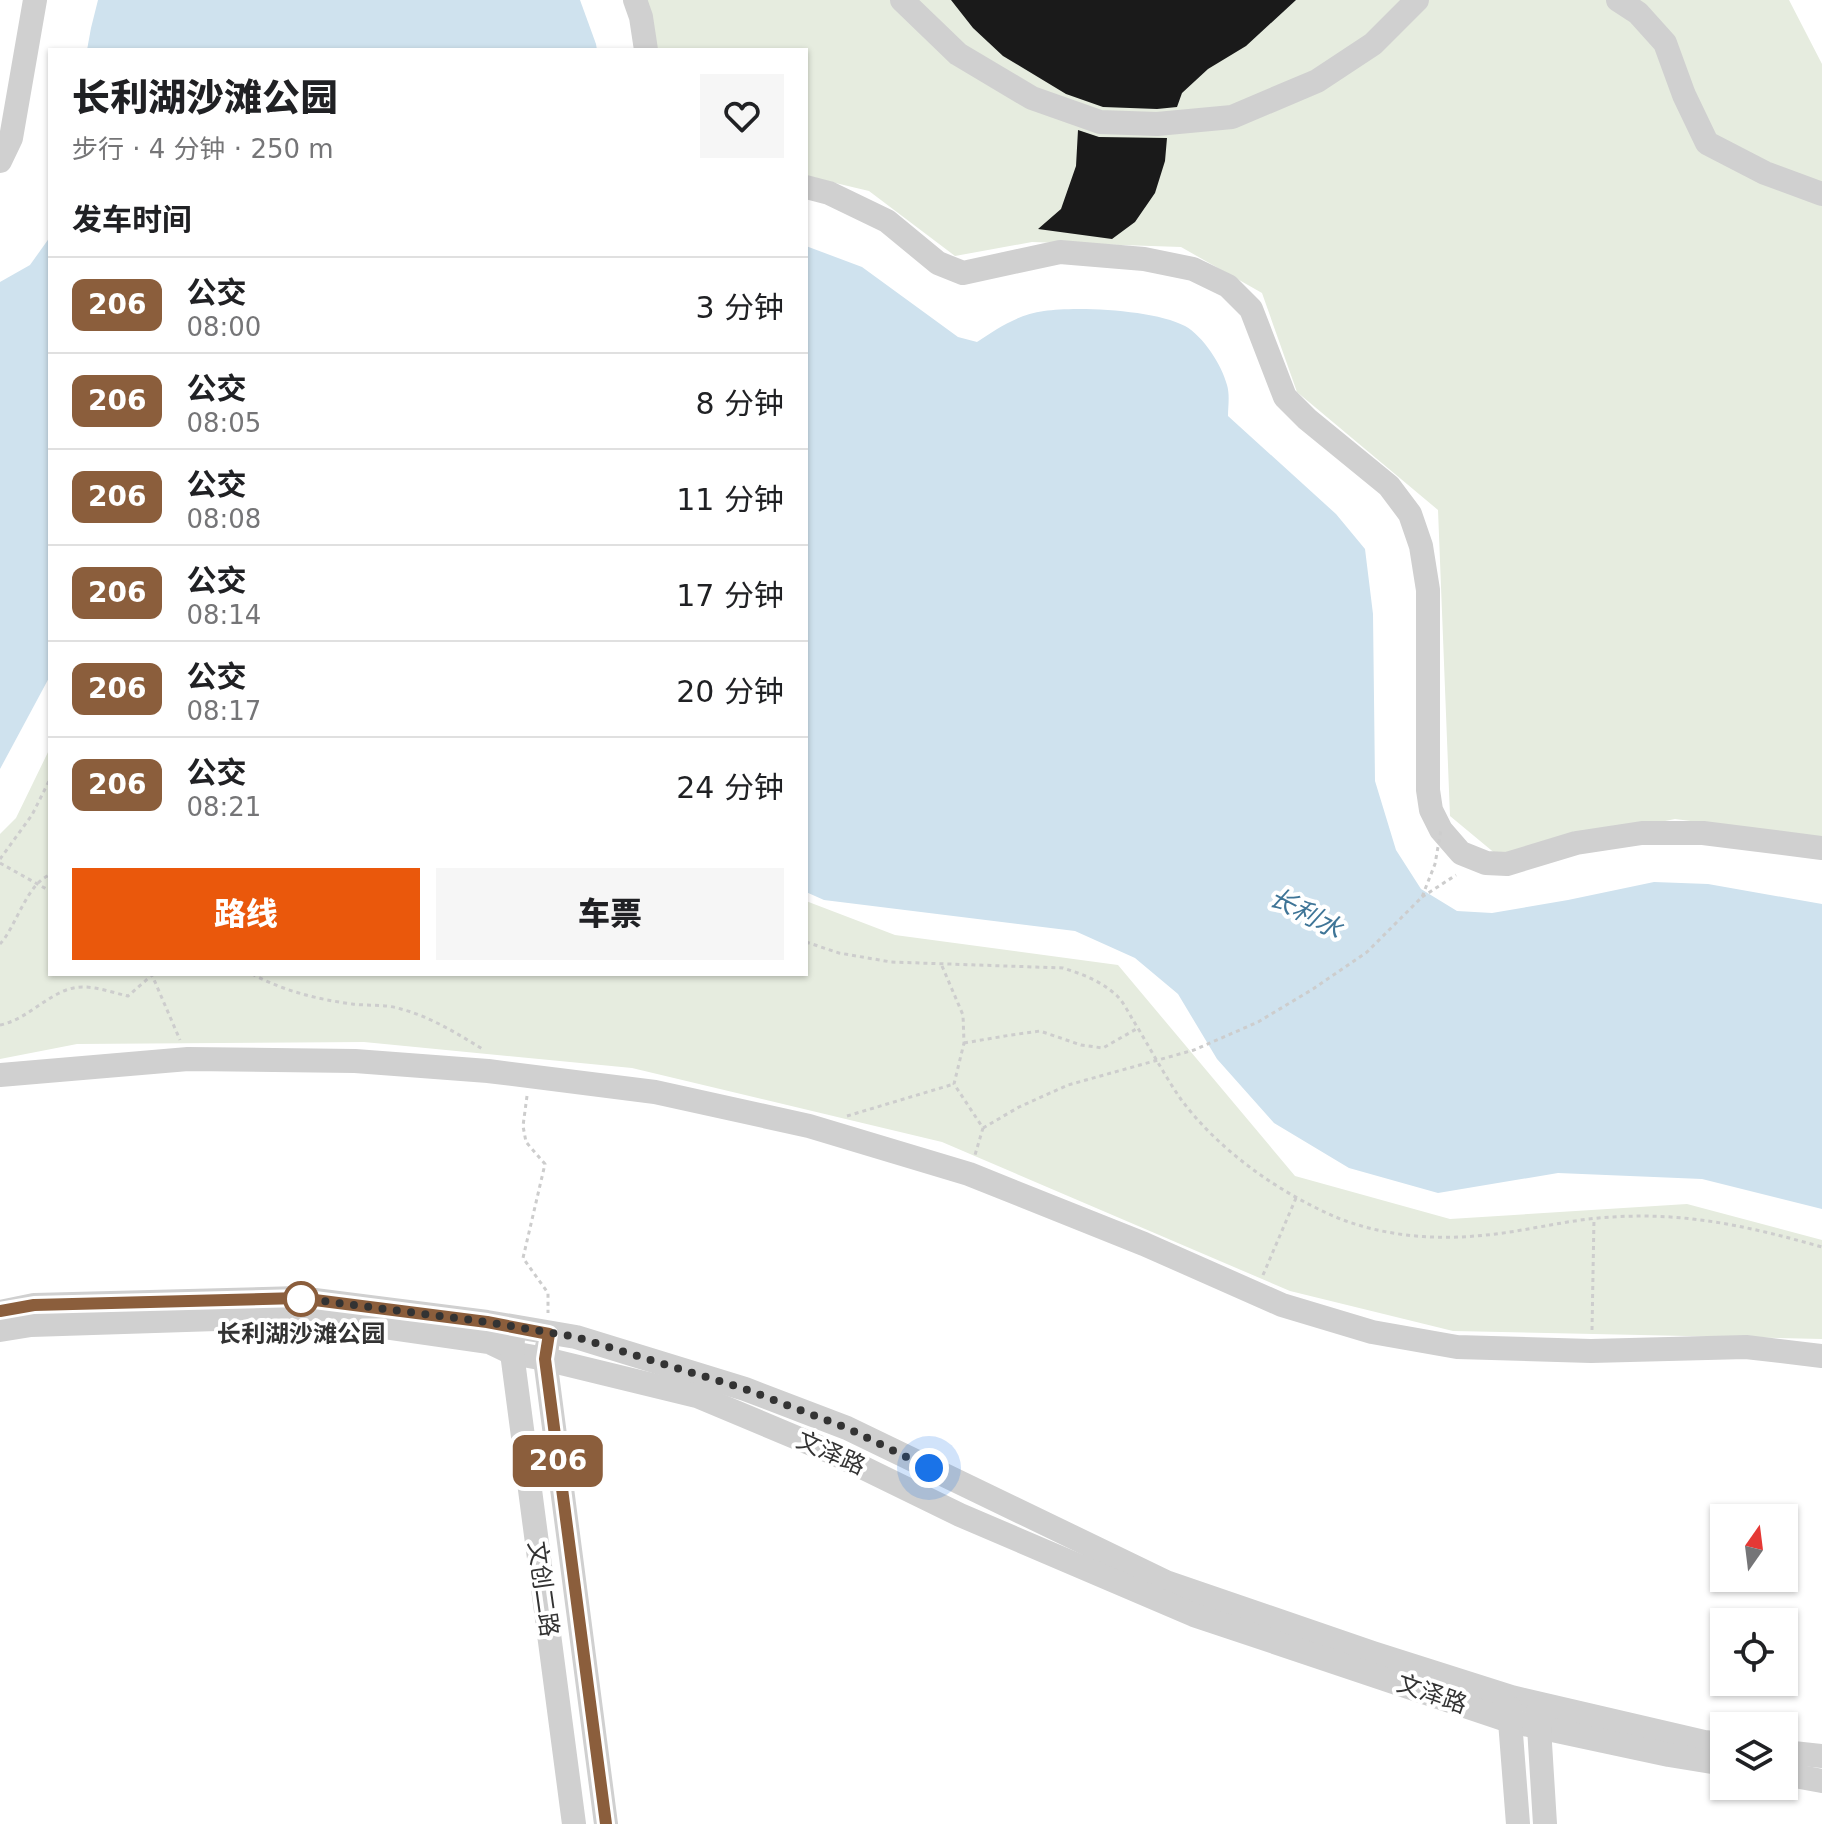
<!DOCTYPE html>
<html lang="zh">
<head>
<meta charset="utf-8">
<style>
  body { margin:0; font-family:"DejaVu Sans","Noto Sans SC",sans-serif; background:#f6f6f6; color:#202124; height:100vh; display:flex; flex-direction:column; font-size:30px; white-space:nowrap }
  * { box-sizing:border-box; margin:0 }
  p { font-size:26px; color:#757577 }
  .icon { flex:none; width:44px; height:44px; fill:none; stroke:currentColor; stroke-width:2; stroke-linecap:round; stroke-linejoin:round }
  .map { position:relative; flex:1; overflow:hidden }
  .panel { position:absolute; left:48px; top:48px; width:760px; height:928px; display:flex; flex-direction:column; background:#fff; border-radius:0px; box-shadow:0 2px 6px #0004 }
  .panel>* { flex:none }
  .badge { padding:0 16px; border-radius:12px; font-size:28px; line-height:52px }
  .needle { width:52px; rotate:14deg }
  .buttons { position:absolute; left:1710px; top:1504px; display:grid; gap:16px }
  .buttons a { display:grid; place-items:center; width:88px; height:88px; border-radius:0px; background:#fff; box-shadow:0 2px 6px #0004; font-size:40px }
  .you { position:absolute; width:40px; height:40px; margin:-20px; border:6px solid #fff; border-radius:50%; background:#1a73e8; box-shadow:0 0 0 12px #1a73e833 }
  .map>.badge { position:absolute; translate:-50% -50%; box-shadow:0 0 0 4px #fff }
  h2 { padding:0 24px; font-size:30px; line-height:72px }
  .round { display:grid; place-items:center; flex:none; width:84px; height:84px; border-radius:0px; background:#f6f6f6 }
  .overview { display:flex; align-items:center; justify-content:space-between; height:136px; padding:0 24px }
  h1 { font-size:38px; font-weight:800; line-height:60px }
  .primary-button { display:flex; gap:16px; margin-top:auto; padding:16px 24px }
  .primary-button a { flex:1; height:92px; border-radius:0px; background:#ea580c; color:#fff; font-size:32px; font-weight:800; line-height:92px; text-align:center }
  .primary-button a+a { background:#f6f6f6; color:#202124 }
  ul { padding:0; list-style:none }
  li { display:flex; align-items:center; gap:24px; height:96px; padding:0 24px; border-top:2px solid #e0e0e0 }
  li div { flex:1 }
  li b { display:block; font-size:30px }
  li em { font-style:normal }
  li .badge { min-width:88px; font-weight:700; text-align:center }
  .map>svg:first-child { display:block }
</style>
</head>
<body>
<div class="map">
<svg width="1822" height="1824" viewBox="0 0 1822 1824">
  <rect width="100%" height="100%" fill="#fff"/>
  <g fill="#e6ecdf">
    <polygon points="645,0 1789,0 1822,64 1822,838 1675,819 1497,855 1450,816 1438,510 1297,392 1262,293 1181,247 1032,242 955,256 869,191 806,176 806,50 655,50"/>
    <polygon points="50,748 50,974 806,974 806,901 895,935 1118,965 1295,1176 1450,1219 1687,1204 1822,1240 1822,1339 1453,1331 1290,1291 942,1142 632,1068 364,1042 77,1044 0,1059 0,834 16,818"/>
  </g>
  <g fill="#cfe2ee">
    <polygon points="98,0 580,0 596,44 597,50 87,50 91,28"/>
    <polygon points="50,237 50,676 0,769 0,282 30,265"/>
    <path d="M806,246L862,267L958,337L977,342C998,328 1019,314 1044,311C1078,306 1155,310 1185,326C1203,336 1222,365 1227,385C1230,395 1228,407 1228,416L1336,514L1365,549L1373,614L1375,781L1396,850L1421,889L1457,911L1492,913L1568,900L1654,882L1708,884L1822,904V1209L1702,1179L1558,1173L1438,1193L1349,1168L1274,1123L1217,1059L1178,994L1135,958L1075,931L824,900L806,892Z"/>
  </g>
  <g fill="#1a1a1a">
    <polygon points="951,0 1296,0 1246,46 1208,69 1182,93 1177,107 1157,109 1103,107 1066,94 1003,56 973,28"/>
    <polygon points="1078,130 1099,137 1167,138 1165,161 1155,193 1135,222 1112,239 1038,229 1061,209 1076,166"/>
  </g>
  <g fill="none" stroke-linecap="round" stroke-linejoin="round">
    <g stroke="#cdcdcd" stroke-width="3" stroke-dasharray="4 4" stroke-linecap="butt">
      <polyline points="0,859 32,815 50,779"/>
      <polyline points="1422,897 1456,875"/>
      <path d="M806,942L839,953L891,962L1063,968C1082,974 1101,981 1116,995C1123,1001 1128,1012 1133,1020C1149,1046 1163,1073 1180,1098C1218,1150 1279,1193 1338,1218C1381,1235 1429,1240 1475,1236C1521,1233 1567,1219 1613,1217C1687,1212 1751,1227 1822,1247"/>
      <path d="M0,944C16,927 27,883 50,875"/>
      <polyline points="942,966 963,1015 964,1043 954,1084 983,1128 975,1155"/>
      <polyline points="154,974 152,975 180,1040"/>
      <path d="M252,974C284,991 316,999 352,1004C368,1006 386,1004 401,1009C431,1017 458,1034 484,1050"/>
      <path d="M0,1025C31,1019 53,986 84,987C98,987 114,993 128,996L152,975L151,974"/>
      <polyline points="964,1043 1011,1035 1040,1031 1081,1045 1103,1048 1138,1028"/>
      <polyline points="527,1096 523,1126 526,1142 545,1164 523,1258 548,1293 548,1313"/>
      <polyline points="847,1116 954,1084"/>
      <polyline points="1263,1275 1296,1198"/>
      <polyline points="1592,1330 1594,1218"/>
    </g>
    <g stroke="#d0d0d0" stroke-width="24">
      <polyline points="635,0 641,17 646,50"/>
      <polyline points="902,0 958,54 1032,98 1100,122 1157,124 1232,117 1317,81 1373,44 1417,0"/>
      <polyline points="1618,0 1638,13 1665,43 1684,95 1707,143 1765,173 1822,194"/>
      <polyline points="0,161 11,138 35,0"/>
      <polyline points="806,187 829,193 887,221 938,263 963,273 1060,252 1144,259 1193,269 1228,286 1251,309 1285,397 1307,419 1389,486 1410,514 1421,546 1428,590 1428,790 1431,810 1441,830 1461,853 1486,863 1507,864 1576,843 1642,833 1703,833 1822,848"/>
      <polyline points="0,1075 188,1059 355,1061 488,1071 655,1092 809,1126 969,1174 1144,1244 1282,1305 1372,1332 1457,1347 1591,1351 1746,1347 1822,1356"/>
      <polyline points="0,1312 34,1305 299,1298 487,1322 576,1337 745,1389 847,1428 1166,1582 1373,1653 1511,1697 1704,1742 1724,1744"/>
      <polyline points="0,1330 31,1325 308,1316 489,1342 512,1353 545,1359 697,1396 833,1453 960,1515 1194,1615 1510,1721 1669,1755 1724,1764"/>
      <polyline points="513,1339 512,1353 574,1824"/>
      <polyline points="547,1347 545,1359 606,1824"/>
      <polyline points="1510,1708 1510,1721 1518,1824"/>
      <polyline points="1538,1711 1545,1824"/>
      <polyline points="1784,1752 1822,1756"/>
      <polyline points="1784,1774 1822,1781"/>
    </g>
    <g stroke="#cdcdcd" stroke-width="3" stroke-dasharray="4 4" stroke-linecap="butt">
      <polyline points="0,863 50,891"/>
      <polyline points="983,1128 1019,1107 1068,1085 1194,1050 1258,1022 1313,989 1367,952 1422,897 1435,864 1441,830"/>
    </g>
  </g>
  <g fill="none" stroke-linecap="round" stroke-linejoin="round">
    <defs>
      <polyline id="line" points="0,1311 34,1305 299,1298 487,1322 549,1334 545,1359 606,1824"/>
    </defs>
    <use href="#line" stroke="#fff" stroke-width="18"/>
    <use href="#line" stroke="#8b5e3c" stroke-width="12"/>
    <polyline stroke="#333" stroke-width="8" stroke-dasharray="0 14.4" points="301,1299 299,1298 487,1322 576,1337 745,1389 847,1428 929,1468"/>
  </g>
  <circle fill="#fff" stroke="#8b5e3c" stroke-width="4" cx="301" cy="1299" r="16"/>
  <g text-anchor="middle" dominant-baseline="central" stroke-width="8" stroke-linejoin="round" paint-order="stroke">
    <g font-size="24" font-weight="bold" fill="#333" stroke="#fff">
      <text x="301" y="1334">长利湖沙滩公园</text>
    </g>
    <g font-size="24" fill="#333" stroke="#fff">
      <text transform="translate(831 1453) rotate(24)">文泽路</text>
      <text transform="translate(543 1589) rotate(82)">文创二路</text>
      <text transform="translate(1432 1694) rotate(19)">文泽路</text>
    </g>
    <g font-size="26" font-style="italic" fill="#3f7597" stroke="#fff">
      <text transform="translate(1306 913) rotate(28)">长利水</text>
    </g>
  </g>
</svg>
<div class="buttons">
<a><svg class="needle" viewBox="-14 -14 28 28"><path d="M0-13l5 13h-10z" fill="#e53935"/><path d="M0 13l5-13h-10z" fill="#757577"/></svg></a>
<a><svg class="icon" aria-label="locate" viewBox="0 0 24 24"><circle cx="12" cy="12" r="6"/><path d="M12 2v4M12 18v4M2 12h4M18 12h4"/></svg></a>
<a><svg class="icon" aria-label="layers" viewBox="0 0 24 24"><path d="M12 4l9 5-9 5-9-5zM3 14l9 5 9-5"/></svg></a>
</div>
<div class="you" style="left:929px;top:1468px"></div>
<b class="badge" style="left:558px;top:1461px;background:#8b5e3c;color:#fff">206</b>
<section class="panel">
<div class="overview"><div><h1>长利湖沙滩公园</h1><p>步行 · 4 分钟 · 250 m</p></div><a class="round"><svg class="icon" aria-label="heart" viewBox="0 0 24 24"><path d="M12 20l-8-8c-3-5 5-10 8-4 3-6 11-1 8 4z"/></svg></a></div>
<h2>发车时间</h2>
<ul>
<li><span class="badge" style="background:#8b5e3c;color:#fff">206</span><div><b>公交</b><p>08:00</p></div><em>3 分钟</em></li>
<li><span class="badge" style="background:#8b5e3c;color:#fff">206</span><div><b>公交</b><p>08:05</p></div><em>8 分钟</em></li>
<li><span class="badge" style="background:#8b5e3c;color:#fff">206</span><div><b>公交</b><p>08:08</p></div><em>11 分钟</em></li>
<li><span class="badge" style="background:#8b5e3c;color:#fff">206</span><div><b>公交</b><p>08:14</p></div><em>17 分钟</em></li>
<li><span class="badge" style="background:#8b5e3c;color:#fff">206</span><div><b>公交</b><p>08:17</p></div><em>20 分钟</em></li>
<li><span class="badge" style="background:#8b5e3c;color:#fff">206</span><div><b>公交</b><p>08:21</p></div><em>24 分钟</em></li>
</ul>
<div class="primary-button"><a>路线</a><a>车票</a></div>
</section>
</div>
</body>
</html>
